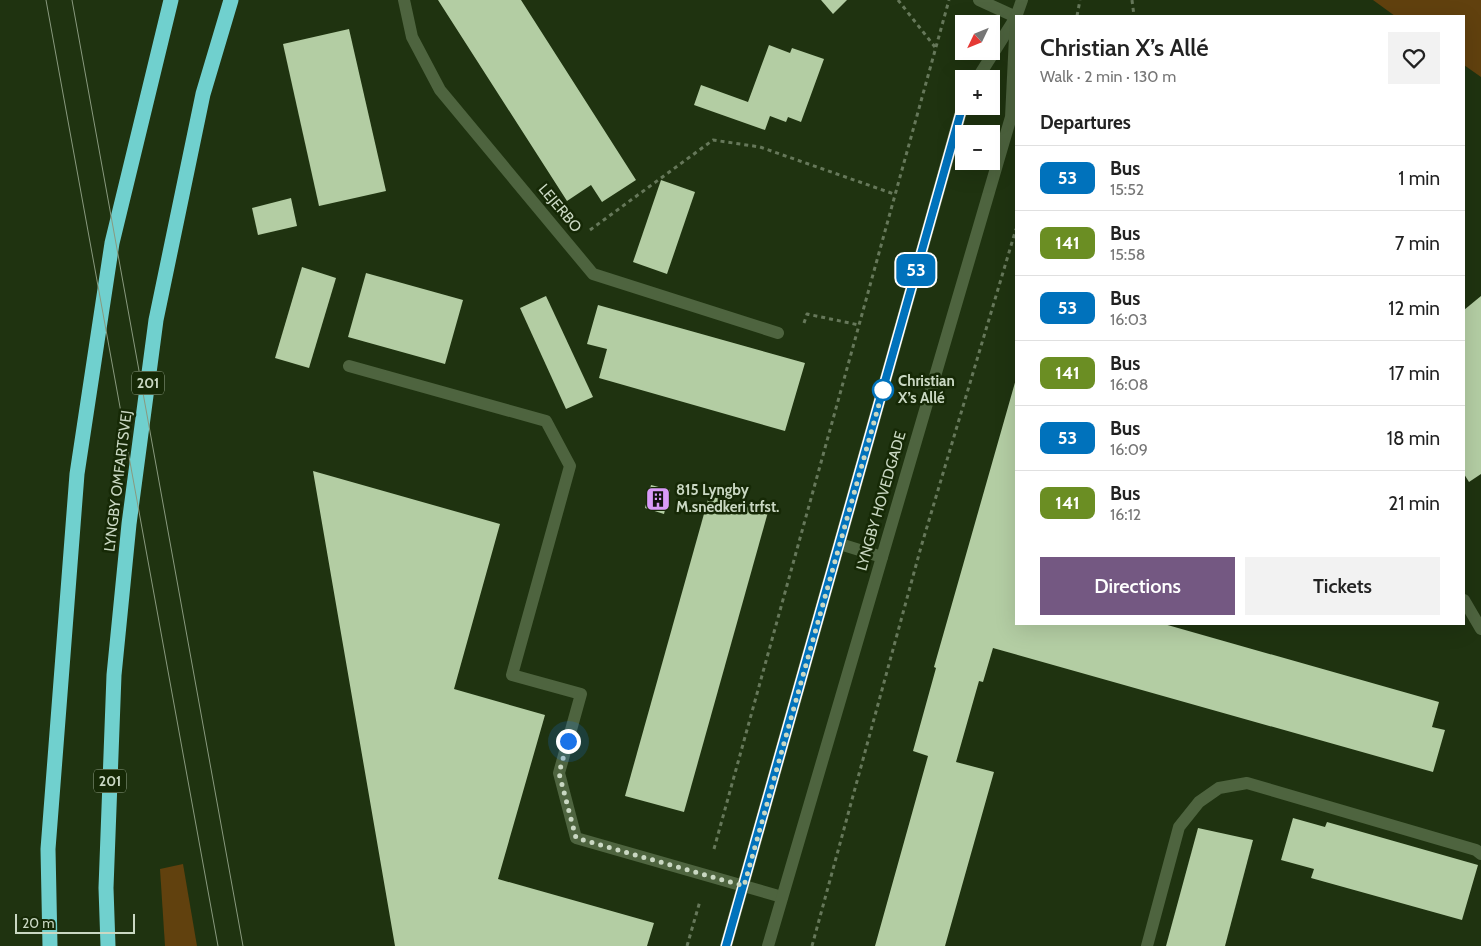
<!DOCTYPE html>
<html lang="en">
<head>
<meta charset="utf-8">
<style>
  body { margin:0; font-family:Cabin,sans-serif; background:#f2f2f2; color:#222; height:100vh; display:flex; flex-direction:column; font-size:19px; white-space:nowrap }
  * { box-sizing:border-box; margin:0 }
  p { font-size:16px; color:#767676 }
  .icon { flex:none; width:28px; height:28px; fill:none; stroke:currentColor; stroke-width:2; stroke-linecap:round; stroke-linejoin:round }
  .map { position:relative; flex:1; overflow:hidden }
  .drawer { position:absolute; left:1015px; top:15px; width:450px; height:610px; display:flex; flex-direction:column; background:#fff; border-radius:0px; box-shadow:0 5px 20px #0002 }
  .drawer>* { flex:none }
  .badge { padding:0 10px; border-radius:8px; font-size:18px; line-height:32px }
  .needle { width:32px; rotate:227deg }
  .controls { position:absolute; left:955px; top:15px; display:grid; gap:10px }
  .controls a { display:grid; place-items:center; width:45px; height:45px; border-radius:0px; background:#fff; box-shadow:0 5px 20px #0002; font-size:25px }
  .scale { position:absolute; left:15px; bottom:12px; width:120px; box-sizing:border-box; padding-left:5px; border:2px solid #cad8c3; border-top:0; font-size:14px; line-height:18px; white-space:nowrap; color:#cad8c3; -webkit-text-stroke:4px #162906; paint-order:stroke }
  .you { position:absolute; width:25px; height:25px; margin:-12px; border:4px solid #fff; border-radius:50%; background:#1a73e8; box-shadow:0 0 0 8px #1a73e833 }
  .map>.badge { position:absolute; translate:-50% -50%; box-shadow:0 0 0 2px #fff }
  h2 { padding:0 25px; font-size:19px; line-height:45px }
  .round { display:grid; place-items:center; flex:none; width:52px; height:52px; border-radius:0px; background:#f2f2f2 }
  .headline { display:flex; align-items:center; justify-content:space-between; height:85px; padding:0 25px }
  h1 { font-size:24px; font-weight:600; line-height:38px }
  .button { display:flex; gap:10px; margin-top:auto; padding:10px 25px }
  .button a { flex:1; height:58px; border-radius:0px; background:#745882; color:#fff; font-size:20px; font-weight:600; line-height:58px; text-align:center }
  .button a+a { background:#f2f2f2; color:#222 }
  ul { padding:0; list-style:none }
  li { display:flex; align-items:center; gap:15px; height:65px; padding:0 25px; border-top:1px solid #e0e0e0 }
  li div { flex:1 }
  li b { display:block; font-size:19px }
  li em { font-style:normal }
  li .badge { min-width:55px; font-weight:700; text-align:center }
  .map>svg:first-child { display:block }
</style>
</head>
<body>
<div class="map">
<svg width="1481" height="946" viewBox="0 0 1481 946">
  <rect width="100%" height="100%" fill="#1f3310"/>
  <g fill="#61410e">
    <polygon points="1373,0 1481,0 1481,77 1464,65 1464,16 1395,16"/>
    <polygon points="183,864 197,946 165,946 160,869"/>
  </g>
  <g fill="#b3cda3">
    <polygon points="438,0 521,0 636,180 602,202 591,185 567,201"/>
    <polygon points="821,0 847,0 833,14"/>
    <polygon points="349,29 386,191 319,206 283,44"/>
    <polygon points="769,45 790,53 792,48 824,59 801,122 788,117 786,122 770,116 765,130 694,105 701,85 748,102"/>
    <polygon points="661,180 695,192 667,274 633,262"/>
    <polygon points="291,198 297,226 258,235 252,208"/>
    <polygon points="302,267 336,278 309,368 275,358"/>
    <polygon points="366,273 463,300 445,364 348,337"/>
    <polygon points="546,296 593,397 566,409 520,308"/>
    <polygon points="1481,296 1481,474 1469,482 1464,474 1464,310"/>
    <polygon points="598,305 805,363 785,431 599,378 607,349 587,344"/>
    <polygon points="1016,379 1016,624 1164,624 1439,702 1432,727 1445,730 1433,772 993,648 983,682 979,681 956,762 994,772 945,946 875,946 928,756 913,751 936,668 934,667"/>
    <polygon points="313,471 500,524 454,689 545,715 498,879 654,923 647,946 395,946"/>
    <polygon points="651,485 670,490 664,514 645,508"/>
    <polygon points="709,496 768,512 684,812 625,796"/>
    <polygon points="1293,818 1325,827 1327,822 1478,865 1462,920 1311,878 1314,869 1281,860"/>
    <polygon points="1198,828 1253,840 1225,946 1166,946"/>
  </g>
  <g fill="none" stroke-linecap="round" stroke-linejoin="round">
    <g stroke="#66785a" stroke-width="3" stroke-dasharray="4 4" stroke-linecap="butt">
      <polyline points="898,0 935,47"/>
      <polyline points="1132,0 1134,16"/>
      <polyline points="1077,16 1080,0"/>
      <polyline points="590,230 713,140 760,147 894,194"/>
      <polyline points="804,323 807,314 859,325"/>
      <polyline points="714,849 949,0"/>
      <polyline points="687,946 700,901"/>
      <polyline points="812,946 921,547 1016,229"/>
    </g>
    <g stroke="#4e643f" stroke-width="12">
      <polyline points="349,366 546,421 570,466 512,675 581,694 559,773 576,838 782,897"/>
      <polyline points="1147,946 1179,827 1199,802 1219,788 1247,783 1476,850 1481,854"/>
    </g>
    <g stroke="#4e643f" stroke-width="12">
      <polyline points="404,0 412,37 440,90 593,274 778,333"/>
      <polyline points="979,0 1016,17"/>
    </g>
    <g stroke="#4e643f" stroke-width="12">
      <polyline points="977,79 1016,17 1022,0"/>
      <polyline points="840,544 882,557"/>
      <polyline points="1464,600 1481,629"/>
      <polyline points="726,946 964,101"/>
      <polyline points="768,946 1011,117 1016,17"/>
    </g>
    <g stroke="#70d0ce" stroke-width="15">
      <polyline points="50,946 48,849 77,474 112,243 171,0"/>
      <polyline points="108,946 106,888 114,675 129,524 156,320 203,94 231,0"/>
    </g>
    <g stroke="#89997e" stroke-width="1">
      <polyline points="46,0 218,946"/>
      <polyline points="72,0 243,946"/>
    </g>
  </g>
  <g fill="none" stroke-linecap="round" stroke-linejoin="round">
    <defs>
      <polyline id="line" points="726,946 964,101"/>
    </defs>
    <use href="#line" stroke="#fff" stroke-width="11"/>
    <use href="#line" stroke="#0072bc" stroke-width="8"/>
    <polyline stroke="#cad8c3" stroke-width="5" stroke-dasharray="0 9" points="568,741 559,773 576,838 744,886 883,390"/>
  </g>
  <defs>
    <symbol id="building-square" viewBox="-11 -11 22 22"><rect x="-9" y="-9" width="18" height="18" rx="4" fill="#d89af8" stroke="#162906"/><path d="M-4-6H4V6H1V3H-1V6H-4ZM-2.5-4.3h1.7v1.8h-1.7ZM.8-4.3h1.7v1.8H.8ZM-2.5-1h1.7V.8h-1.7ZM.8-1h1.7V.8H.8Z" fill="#111"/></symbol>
  </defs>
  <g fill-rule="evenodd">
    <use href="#building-square" x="644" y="485" width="28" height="28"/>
  </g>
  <circle fill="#fff" stroke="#0072bc" stroke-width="2.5" cx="883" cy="390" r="10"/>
  <g text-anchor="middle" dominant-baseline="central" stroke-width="5" stroke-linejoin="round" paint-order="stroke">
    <g fill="#162906" stroke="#94a48a" stroke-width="1">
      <rect x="132" y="371.5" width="32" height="23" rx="4"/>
      <rect x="94" y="769.5" width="32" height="23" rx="4"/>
    </g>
    <g font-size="14" font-weight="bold" fill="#cad8c3">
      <text x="148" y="383">201</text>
      <text x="110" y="781">201</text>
    </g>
    <g font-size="15" fill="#cad8c3" stroke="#162906">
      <text transform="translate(560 208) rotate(50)">LEJERBO</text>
      <text transform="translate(118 481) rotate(-83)">LYNGBY OMFARTSVEJ</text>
      <text transform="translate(881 501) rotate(-74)">LYNGBY HOVEDGADE</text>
    </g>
    <g font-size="15" font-weight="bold" fill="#cad8c3" stroke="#162906" text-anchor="start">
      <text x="898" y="381">Christian<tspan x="898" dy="17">X’s Allé</tspan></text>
    </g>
    <g font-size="15" font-weight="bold" fill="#cad8c3" stroke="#162906" text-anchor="start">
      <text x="676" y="490">815 Lyngby<tspan x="676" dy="17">M.snedkeri trfst.</tspan></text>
    </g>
  </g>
</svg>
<div class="controls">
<a><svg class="needle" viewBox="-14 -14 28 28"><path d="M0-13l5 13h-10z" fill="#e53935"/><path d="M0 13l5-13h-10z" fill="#767676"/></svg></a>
<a>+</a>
<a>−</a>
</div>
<div class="scale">20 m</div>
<div class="you" style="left:568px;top:741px"></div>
<b class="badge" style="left:916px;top:270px;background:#0072bc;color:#fff">53</b>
<section class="drawer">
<div class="headline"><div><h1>Christian X’s Allé</h1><p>Walk · 2 min · 130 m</p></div><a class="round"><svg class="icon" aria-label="heart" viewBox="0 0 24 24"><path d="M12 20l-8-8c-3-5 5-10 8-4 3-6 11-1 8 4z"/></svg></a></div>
<h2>Departures</h2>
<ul>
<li><span class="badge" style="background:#0072bc;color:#fff">53</span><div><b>Bus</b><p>15:52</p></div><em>1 min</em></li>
<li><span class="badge" style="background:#6b8e23;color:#fff">141</span><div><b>Bus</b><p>15:58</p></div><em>7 min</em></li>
<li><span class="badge" style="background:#0072bc;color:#fff">53</span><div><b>Bus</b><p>16:03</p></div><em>12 min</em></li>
<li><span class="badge" style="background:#6b8e23;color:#fff">141</span><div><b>Bus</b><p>16:08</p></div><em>17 min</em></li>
<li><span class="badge" style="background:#0072bc;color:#fff">53</span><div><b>Bus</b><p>16:09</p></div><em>18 min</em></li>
<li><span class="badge" style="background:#6b8e23;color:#fff">141</span><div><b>Bus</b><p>16:12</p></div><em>21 min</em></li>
</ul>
<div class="button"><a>Directions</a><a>Tickets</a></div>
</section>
</div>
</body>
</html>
